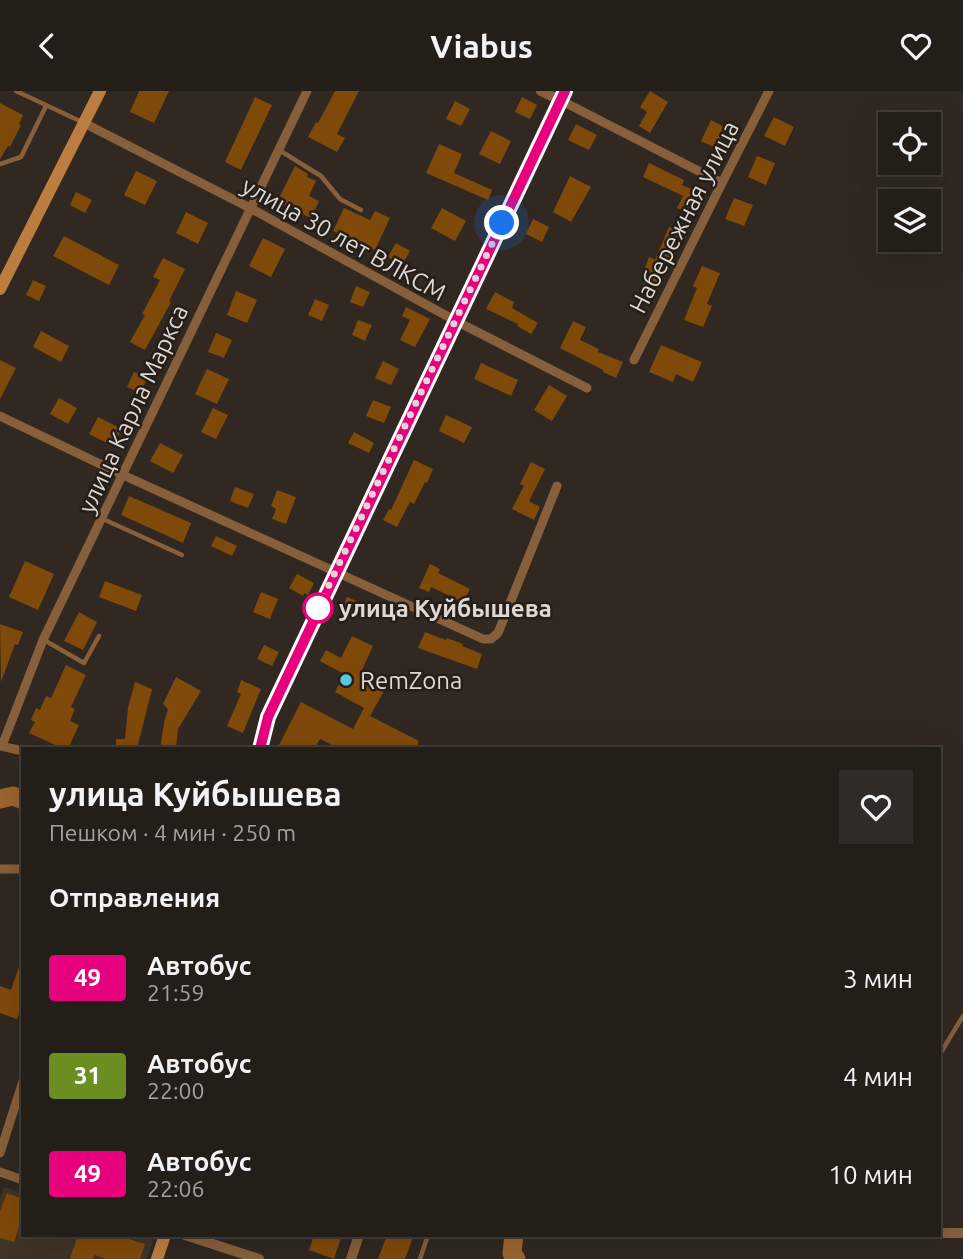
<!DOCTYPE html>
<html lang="ru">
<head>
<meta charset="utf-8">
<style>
  body { margin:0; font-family:Ubuntu,sans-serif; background:#302b26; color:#f1f3f6; height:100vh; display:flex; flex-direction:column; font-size:26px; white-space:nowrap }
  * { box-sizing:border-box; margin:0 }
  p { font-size:23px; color:#a3a2a2 }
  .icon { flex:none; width:38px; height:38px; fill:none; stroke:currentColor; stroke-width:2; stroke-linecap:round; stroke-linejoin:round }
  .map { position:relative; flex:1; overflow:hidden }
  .sheet { position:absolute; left:21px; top:656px; width:920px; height:490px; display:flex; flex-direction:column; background:#241e19; border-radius:0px; box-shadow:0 7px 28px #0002,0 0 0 2px #413c38 }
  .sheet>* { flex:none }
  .badge { padding:0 14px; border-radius:5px; font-size:24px; line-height:46px }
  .buttons { position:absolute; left:878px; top:21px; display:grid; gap:14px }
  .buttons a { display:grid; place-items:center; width:63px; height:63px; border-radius:0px; background:#241e19; box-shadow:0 7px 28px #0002,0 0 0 2px #413c38; font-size:35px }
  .you { position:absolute; width:35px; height:35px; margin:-18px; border:5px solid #fff; border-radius:50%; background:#1a73e8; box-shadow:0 0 0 10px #1a73e833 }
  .map>.badge { position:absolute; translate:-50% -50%; box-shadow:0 0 0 4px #fff }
  h2 { padding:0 28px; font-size:26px; line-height:63px }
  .round { display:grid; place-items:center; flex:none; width:74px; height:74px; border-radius:0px; background:#302b26 }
  .summary { display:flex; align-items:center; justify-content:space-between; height:119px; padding:0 28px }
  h1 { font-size:33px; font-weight:600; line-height:52px }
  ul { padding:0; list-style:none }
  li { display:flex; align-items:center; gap:21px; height:98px; padding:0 28px }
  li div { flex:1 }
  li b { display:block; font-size:26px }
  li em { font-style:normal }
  li .badge { min-width:77px; font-weight:700; text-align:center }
  header { display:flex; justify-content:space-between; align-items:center; height:91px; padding:0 28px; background:#241e19; font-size:32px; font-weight:600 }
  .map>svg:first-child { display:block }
</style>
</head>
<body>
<header><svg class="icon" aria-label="back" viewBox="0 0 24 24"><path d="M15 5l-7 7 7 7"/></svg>Viabus<svg class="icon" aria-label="heart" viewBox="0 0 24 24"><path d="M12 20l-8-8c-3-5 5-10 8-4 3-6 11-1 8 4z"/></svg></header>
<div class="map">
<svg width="963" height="1168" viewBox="0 0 963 1168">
  <rect width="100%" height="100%" fill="#302821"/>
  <polygon fill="#403328" points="4,1096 23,1102 23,1144 155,1145 147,1168 0,1168 0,1107"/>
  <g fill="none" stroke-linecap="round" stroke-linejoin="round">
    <g stroke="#9c642d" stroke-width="19">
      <polyline points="0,708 13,705 23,709"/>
      <polyline points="514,1144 512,1162 516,1168"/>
    </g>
  </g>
  <g fill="#7f490a">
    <polygon points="139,0 169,0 154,32 130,21"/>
    <polygon points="335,0 359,0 337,43 345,47 337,61 308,46 316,31 318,32"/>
    <polygon points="650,0 668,11 650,42 639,35 647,21 640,16"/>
    <polygon points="255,6 272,14 241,79 225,71"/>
    <polygon points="522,6 537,14 530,28 515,21"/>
    <polygon points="455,10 470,18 461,35 446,28"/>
    <polygon points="0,12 23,24 19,33 21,34 10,56 8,55 0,68"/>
    <polygon points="774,26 794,36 785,55 764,45"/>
    <polygon points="711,29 726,37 716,57 701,50"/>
    <polygon points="576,33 597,44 589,59 568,49"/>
    <polygon points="491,40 511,50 500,73 479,63"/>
    <polygon points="439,53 462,63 454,82 492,99 488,109 426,82"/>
    <polygon points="757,65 775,72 766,94 748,86"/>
    <polygon points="649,72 684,89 682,94 700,102 691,122 677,117 683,105 643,86"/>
    <polygon points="295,75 308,83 307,86 316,90 309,105 319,110 311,127 277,111"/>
    <polygon points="136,80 157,90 145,114 124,104"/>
    <polygon points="570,85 591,96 571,131 553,121"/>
    <polygon points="76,101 92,109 85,122 70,114"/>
    <polygon points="734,107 753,114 744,135 725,128"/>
    <polygon points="344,117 370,129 375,120 390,127 375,159 333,140"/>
    <polygon points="442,117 466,130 455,150 431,137"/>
    <polygon points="186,121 208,132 198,153 176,142"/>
    <polygon points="533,128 549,136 542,151 526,143"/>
    <polygon points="669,136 680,140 674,155 676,155 670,171 668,170 658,192 659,193 653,209 639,203 648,182 644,180 649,166 655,169"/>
    <polygon points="64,145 119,174 109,194 53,165"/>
    <polygon points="263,147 285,158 271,186 249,175"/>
    <polygon points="396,152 410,160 402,174 388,166"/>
    <polygon points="163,167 185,178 169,210 171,211 145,259 130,251 145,224 142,223 160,189 153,186"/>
    <polygon points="702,175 720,182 707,213 712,215 703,236 684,229 697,197 693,195"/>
    <polygon points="33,189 46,195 39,210 26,204"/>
    <polygon points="356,195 370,201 363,216 350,211"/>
    <polygon points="236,200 257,209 247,232 227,224"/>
    <polygon points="495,201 514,211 512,217 538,232 531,243 517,235 518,233 486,218"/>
    <polygon points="315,208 329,214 322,230 308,224"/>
    <polygon points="406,216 430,228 415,256 400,249 410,229 402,225"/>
    <polygon points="358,229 372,234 365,250 352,244"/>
    <polygon points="573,230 586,236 580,249 599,258 598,261 623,271 616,287 603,281 603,279 560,257"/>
    <polygon points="41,240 69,255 61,271 33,256"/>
    <polygon points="216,242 232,249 224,267 208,261"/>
    <polygon points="661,254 702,271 693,291 676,283 673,291 649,281"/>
    <polygon points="0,269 16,277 0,308"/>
    <polygon points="383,270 399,278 391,294 375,287"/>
    <polygon points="481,272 518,289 511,305 474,288"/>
    <polygon points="207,278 229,288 217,313 195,303"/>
    <polygon points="134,281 147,286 141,302 127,296"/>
    <polygon points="549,294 567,305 552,330 534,319"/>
    <polygon points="59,307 77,317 68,333 50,323"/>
    <polygon points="373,309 391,316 384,332 366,325"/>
    <polygon points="213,317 228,324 216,348 201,341"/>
    <polygon points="446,324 472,336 464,352 439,340"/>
    <polygon points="98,326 122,338 113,355 89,343"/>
    <polygon points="354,341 374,352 369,362 348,352"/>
    <polygon points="160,352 183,364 173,382 150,370"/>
    <polygon points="414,369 433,378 427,392 425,391 414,413 410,411 397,436 383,429 389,418 391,419"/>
    <polygon points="531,371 545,378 529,410 540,416 534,429 512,418 524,395 520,393"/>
    <polygon points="235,396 254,403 248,417 230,410"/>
    <polygon points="277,399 296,406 286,433 272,428 276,418 271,415"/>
    <polygon points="129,405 191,432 183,452 121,424"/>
    <polygon points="216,445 237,455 232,465 211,455"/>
    <polygon points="25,470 54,483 38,519 9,506"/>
    <polygon points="430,473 440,478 438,482 470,498 463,511 431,496 429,501 419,497"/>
    <polygon points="297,483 314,492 308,504 305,502 303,505 289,497"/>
    <polygon points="105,490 142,504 136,520 99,506"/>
    <polygon points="261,501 278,508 270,528 253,521"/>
    <polygon points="347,506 368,515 363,527 342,518"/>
    <polygon points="79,521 97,531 83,559 64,550"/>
    <polygon points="0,533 23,541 18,554 15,553 1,591"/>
    <polygon points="425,541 446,549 447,547 463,553 462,555 482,563 477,578 418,557"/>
    <polygon points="352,545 373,555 362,579 369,583 365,590 384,600 370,625 419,650 416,658 340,658 320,648 314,658 277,658 301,611 353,638 364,617 335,601 344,583 320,570 326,559 341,567"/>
    <polygon points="264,554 279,561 272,575 257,568"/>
    <polygon points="66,574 86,584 71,616 75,618 70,630 79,634 68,658 64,658 29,642 35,631 31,629 36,617 40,619 46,605 51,607"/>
    <polygon points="176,586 201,600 178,638 176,658 160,658 164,632 168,618 163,613"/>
    <polygon points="241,589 261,598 243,642 227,635 241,603 237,601"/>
    <polygon points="135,591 152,598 137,658 116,658 116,648 125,648 128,617"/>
    <polygon points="21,870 23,870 23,913 17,928 0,922 0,895 11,899"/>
    <polygon points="7,1102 23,1108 23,1124 14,1151 0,1147 0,1121"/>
    <polygon points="78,1144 116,1144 145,1153 140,1168 106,1168 95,1164 93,1168 70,1168"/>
    <polygon points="314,1144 342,1144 334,1168 309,1159"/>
    <polygon points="387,1144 414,1144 405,1168 378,1168"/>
  </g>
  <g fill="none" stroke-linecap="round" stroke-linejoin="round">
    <g stroke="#875f3b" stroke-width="4.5">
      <polyline points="16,0 82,31"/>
      <polyline points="279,59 321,85 340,108 361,119"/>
      <polyline points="0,73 21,66 46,15"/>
      <polyline points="103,428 182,464"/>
      <polyline points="44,549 84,572 99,545"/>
      <polyline points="940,963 963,925"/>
      <polyline points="420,1168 428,1144"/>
    </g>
    <g stroke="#875f3b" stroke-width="9">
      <polyline points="560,9 722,92"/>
      <polyline points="84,32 250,117 456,230 587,297"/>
      <polyline points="634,269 722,92 769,0"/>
      <polyline points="0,325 123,384 483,548 491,548 498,542 557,395"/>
      <polyline points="0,655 23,660"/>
      <polyline points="2,655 43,549 307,0"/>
      <polyline points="0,778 23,778"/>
      <polyline points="0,1062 23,990"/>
      <polyline points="0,1081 23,1089"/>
    </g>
    <g stroke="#875f3b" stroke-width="10">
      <polyline points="541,0 560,9"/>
      <polyline points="940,1142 963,1142"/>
      <polyline points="185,1144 259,1168"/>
      <polyline points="351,1168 359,1144"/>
    </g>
    <g stroke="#bb7d40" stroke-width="12">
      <polyline points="0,198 100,0"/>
      <polyline points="260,658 268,626 565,0"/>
      <polyline points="157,1168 165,1144"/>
    </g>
  </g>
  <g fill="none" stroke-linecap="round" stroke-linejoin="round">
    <defs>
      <polyline id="line" points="260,658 268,626 565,0"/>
    </defs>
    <use href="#line" stroke="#fff" stroke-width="16"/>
    <use href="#line" stroke="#e6007e" stroke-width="10"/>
    <polyline stroke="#ded8d4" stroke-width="7" stroke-dasharray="0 12.6" points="318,517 502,132"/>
  </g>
  <circle fill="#fff" stroke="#e6007e" stroke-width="3.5" cx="318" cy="517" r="14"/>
  <circle fill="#56c9e0" stroke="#261e18" stroke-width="2.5" cx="346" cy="589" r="7"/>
  <g text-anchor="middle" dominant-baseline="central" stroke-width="5" stroke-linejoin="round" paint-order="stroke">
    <g font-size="24" fill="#ded8d4" stroke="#261e18">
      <text transform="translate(684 126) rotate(-63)">Набережная улица</text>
      <text transform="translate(344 148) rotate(29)">улица 30 лет ВЛКСМ</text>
      <text transform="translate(133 318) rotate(-65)">улица Карла Маркса</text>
    </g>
    <g font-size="24" font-weight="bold" fill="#ded8d4" stroke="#261e18" text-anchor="start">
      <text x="339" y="517">улица Куйбышева</text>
    </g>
    <g font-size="24" fill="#ded8d4" stroke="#261e18" text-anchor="start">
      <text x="360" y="589">RemZona</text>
    </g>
  </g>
</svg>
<div class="buttons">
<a><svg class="icon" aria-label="locate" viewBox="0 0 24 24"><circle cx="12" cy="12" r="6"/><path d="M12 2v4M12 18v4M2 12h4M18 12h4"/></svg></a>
<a><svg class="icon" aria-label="layers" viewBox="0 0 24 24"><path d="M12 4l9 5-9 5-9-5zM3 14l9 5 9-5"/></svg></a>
</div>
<div class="you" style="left:502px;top:132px"></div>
<section class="sheet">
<div class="summary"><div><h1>улица Куйбышева</h1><p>Пешком · 4 мин · 250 m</p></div><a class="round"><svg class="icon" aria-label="heart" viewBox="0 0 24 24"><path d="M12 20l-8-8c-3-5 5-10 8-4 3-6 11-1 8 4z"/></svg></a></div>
<h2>Отправления</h2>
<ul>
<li><span class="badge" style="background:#e6007e;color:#fff">49</span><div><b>Автобус</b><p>21:59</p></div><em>3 мин</em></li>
<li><span class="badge" style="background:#6b8e23;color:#fff">31</span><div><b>Автобус</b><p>22:00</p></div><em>4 мин</em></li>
<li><span class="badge" style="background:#e6007e;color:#fff">49</span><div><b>Автобус</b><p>22:06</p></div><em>10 мин</em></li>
</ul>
</section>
</div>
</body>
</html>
